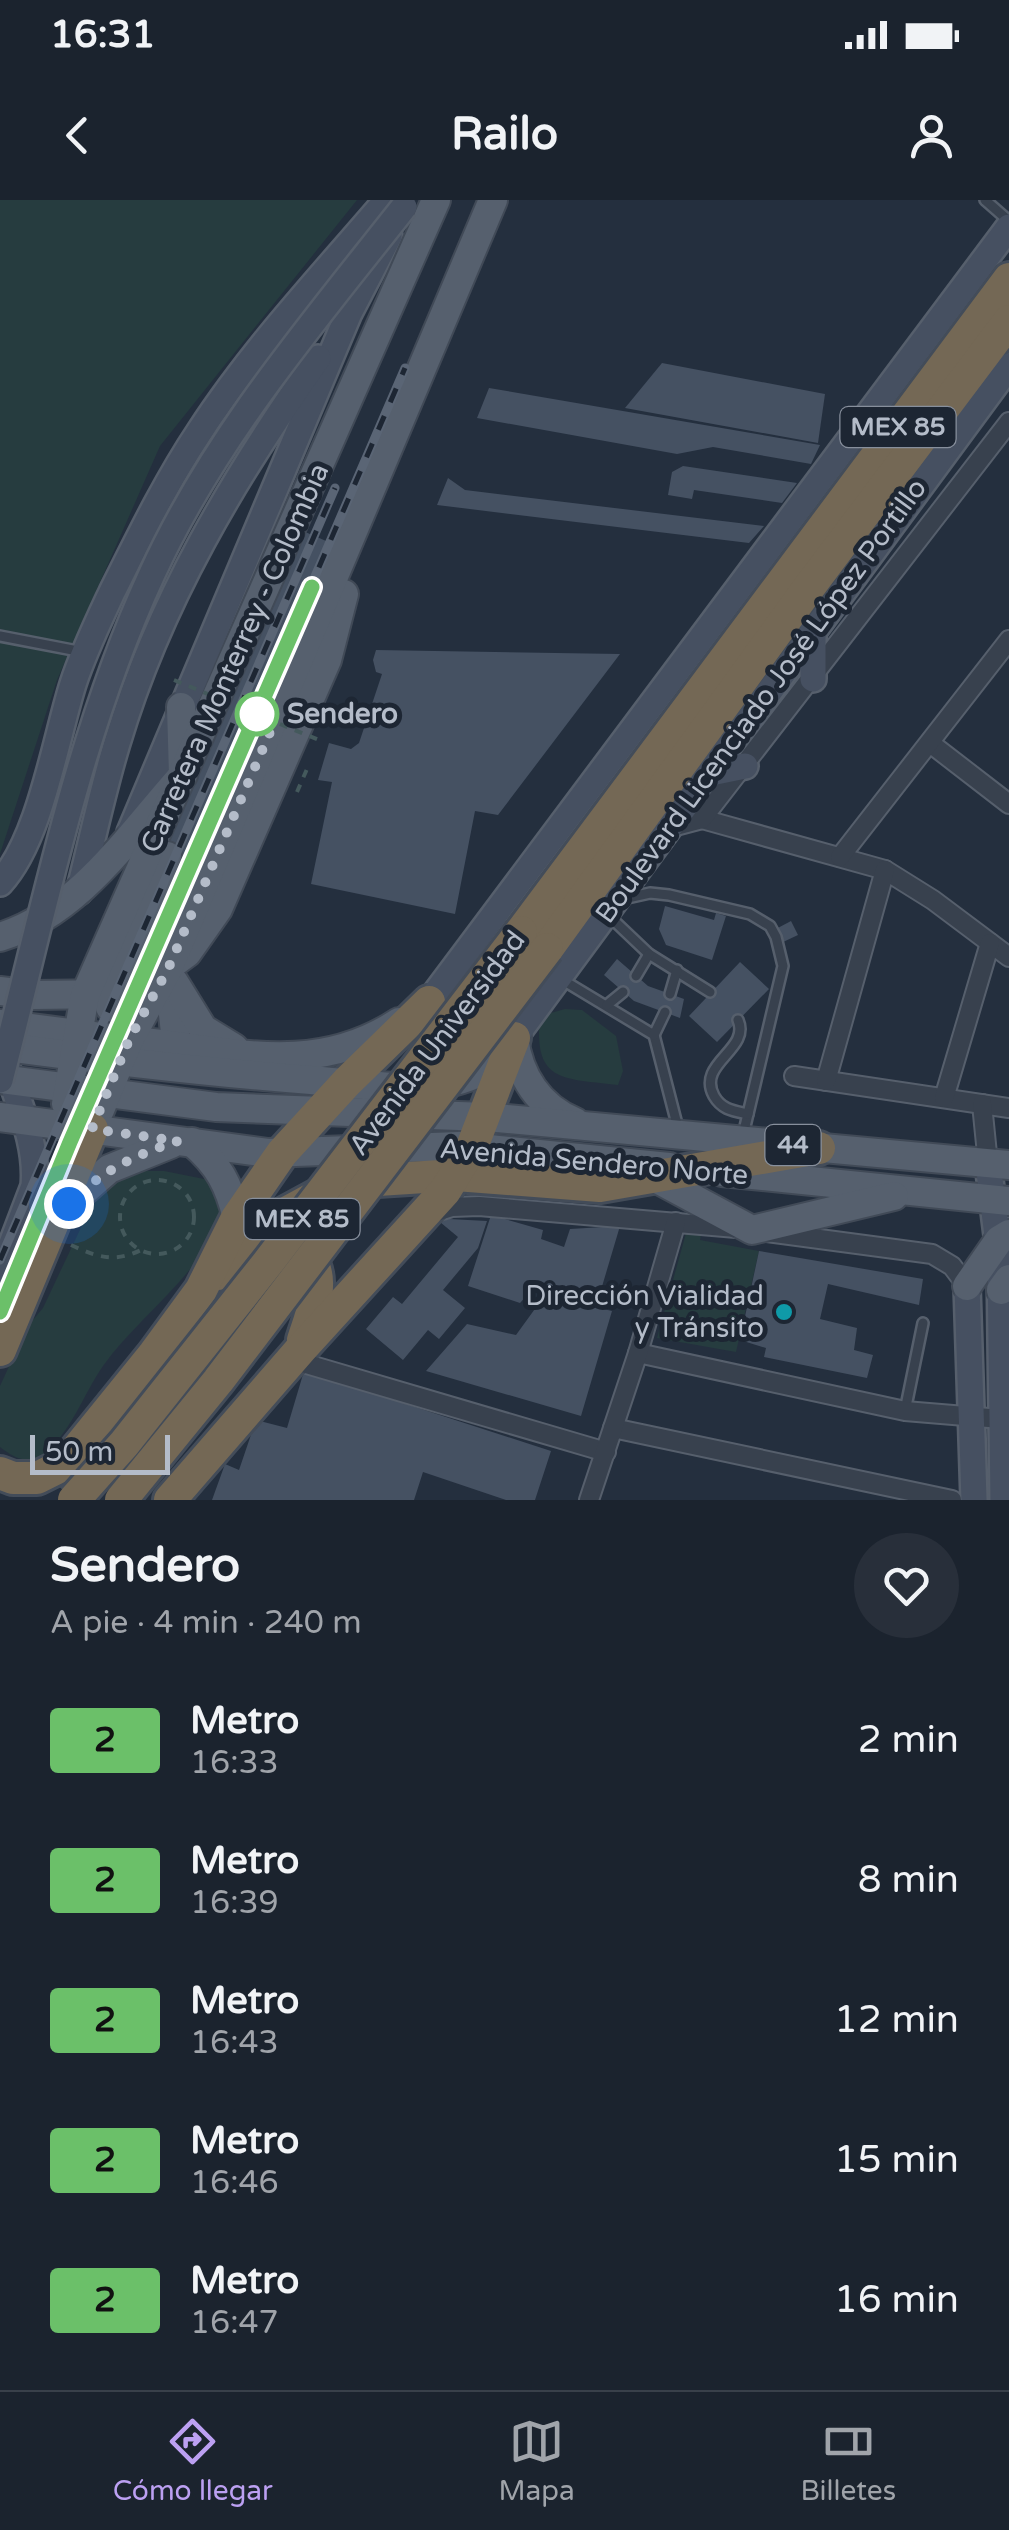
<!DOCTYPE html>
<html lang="es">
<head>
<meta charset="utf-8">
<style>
  body { margin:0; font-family:"Varela Round",sans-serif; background:#282f3a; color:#f1f3f6; height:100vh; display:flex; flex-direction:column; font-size:38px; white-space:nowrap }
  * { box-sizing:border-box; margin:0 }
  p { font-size:32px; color:#a0a4aa }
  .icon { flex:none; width:55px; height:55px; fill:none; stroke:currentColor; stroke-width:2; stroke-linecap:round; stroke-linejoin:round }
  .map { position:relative; height:1300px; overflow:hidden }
  .side { display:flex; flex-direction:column; background:#1b232e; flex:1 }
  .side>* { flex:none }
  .badge { padding:0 20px; border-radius:8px; font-size:35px; line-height:65px }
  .scale { position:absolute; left:30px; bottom:25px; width:140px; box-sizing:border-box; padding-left:10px; border:5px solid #b4bcc9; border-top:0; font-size:28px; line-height:35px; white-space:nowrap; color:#b4bcc9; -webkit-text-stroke:8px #1d2633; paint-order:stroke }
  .you { position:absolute; width:50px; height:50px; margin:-25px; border:8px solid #fff; border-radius:50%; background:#1a73e8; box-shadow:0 0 0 15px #1a73e833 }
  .map>.badge { position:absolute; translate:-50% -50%; box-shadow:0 0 0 5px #fff }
  .round { display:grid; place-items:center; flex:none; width:105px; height:105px; border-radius:52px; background:#282f3a }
  .overview { display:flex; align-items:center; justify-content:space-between; height:170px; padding:0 50px }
  h1 { font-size:48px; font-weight:700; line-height:75px }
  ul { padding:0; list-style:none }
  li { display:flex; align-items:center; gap:30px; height:140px; padding:0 50px }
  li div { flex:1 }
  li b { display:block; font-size:38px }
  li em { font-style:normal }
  li .badge { min-width:110px; font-weight:700; text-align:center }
  .status { display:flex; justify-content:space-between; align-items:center; height:70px; padding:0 50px; background:#1b232e; direction:ltr }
  .status svg { height:28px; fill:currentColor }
  header { display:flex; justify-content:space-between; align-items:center; height:130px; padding:0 50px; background:#1b232e; font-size:45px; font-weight:700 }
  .tabs { display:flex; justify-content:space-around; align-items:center; height:140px; border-top:2px solid #39404a; background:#1b232e; font-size:28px; color:#a0a4aa }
  .tabs a { display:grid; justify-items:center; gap:5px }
  .tabs .on { color:#bca0f2 }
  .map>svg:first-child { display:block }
</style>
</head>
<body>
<div class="status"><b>16:31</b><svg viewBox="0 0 49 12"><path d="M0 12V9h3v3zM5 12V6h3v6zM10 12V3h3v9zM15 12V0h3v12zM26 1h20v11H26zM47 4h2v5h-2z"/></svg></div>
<header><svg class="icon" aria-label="back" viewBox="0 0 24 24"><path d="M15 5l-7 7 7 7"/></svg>Railo<svg class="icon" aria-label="person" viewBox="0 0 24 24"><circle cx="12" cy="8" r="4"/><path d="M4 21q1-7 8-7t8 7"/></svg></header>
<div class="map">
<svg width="1009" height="1300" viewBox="0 0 1009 1300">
  <rect width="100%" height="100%" fill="#242f3e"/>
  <g fill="#263c3f">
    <polygon points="0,0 357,0 160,246 57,480 0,654"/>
    <path d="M565,809L582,810L616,836L623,871L618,885C563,878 533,883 540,816Z"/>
    <path d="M136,971H164L209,980C217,995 226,1005 219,1022C199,1075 137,1118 103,1166C84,1193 70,1235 42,1255C26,1265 13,1257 0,1247V1186L27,1127L43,1108L85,1019L101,993L107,985Z"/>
    <polygon points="688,1026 703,1026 700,1040 759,1051 736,1152 657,1138"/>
  </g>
  <g fill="#455162">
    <polygon points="662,163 825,194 818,243 625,208"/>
    <polygon points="489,188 820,245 811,264 713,247 677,254 477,218"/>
    <polygon points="683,266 797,283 782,303 694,290 692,299 668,295 672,272"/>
    <polygon points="448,278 465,290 764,326 749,343 437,305"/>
    <polygon points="289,325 354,353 211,684 146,656"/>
    <polygon points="376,450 620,454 498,615 475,611 455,714 311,684 332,582 318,580 329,543 351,549 359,543 382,474 376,472 373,460"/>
    <polygon points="665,706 714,720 716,713 726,716 712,760 666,745 659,729"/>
    <polygon points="791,721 798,735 781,743 774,730"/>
    <polygon points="617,759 648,786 684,799 680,818 634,801 604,775"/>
    <polygon points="740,762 769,789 717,842 689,816"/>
    <polygon points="491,1015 543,1030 541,1039 564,1047 570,1029 620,1026 598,1100 539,1082 520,1103 468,1086"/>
    <polygon points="449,1019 487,1021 478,1048 443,1090 465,1108 439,1139 428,1130 403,1160 366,1129 393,1097 402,1104 458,1037 440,1022"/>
    <polygon points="759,1051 923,1079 919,1105 828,1084 820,1119 857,1128 854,1150 873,1155 867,1178 764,1157 766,1148 740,1140"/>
    <polygon points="545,1095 612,1111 581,1216 426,1171 467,1124 516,1135"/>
    <polygon points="304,1171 551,1251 535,1300 506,1300 423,1272 414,1300 212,1300 225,1264 239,1270 256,1220 287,1228"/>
  </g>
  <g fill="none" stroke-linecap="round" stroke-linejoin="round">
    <defs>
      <g id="lane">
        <polyline points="985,0 1009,21"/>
        <polyline points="0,436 83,452"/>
        <polyline points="623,699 650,693 669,695 750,714 770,726 776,737 783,766 743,935"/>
        <polyline points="608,715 649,754 710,792"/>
        <polyline points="636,776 649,754"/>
        <polyline points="561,779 654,835 679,932"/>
        <polyline points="670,794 677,770"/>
        <polyline points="607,805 623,792"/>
        <path d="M738,820C751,850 696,863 714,896C722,910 734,911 748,914"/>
        <polyline points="654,835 665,812"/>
        <polyline points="905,1211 923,1123"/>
      </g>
      <g id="street">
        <polyline points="930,543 1009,604"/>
        <polyline points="702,619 885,670 933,700 1009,757"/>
        <polyline points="668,628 702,619 1009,222"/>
        <polyline points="840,657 1009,440"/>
        <polyline points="794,876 1009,908"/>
        <polyline points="826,881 885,670"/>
        <polyline points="944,898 990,743"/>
        <polyline points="982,904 988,964"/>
        <polyline points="430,1014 452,1007 479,1006 736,1028"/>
        <polyline points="767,1032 932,1054 952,1066 967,1086"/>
        <polyline points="638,1153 905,1211 1001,1219"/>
        <polyline points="293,1160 606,1252"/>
        <polyline points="613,1228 952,1300"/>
        <polyline points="589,1300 638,1153 676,1022"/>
      </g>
      <g id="secondary">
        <polyline points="813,479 813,429"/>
        <polyline points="706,574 745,566"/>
        <polyline points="130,632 349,113 389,36"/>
        <path d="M0,683C40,640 55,541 73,484C83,453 98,422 112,392C139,338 166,282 200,231C254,148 323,75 387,0"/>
        <path d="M79,692C92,642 102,592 117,543C159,402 234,277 318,158"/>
        <polyline points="429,819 429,802 1009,27"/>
        <polyline points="503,847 514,838 1009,166"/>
        <polyline points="988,964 1000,1059 1003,1300"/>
        <path d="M0,1075L34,986C38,943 18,904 6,864"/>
        <polyline points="967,1086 974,1300"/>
      </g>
      <g id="primary">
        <path d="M0,737C80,712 129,635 183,575L181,507"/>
        <polyline points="168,769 178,860"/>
        <polyline points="174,782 203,829 234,848"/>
        <polyline points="0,791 33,795 113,794 141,787 187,753 218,709 327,460 344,394"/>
        <polyline points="110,807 117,777 167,656"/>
        <path d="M0,824C54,831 107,838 161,844C246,855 322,873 399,822"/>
        <path d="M514,838C519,876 539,907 575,922"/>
        <path d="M0,846C104,860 207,872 311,880C358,884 409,893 455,881C478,876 497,862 510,844"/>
        <polyline points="0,879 216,907 486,917 1009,965"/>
        <polyline points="66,904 85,795 436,0"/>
        <polyline points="100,910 129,840 168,769 493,0"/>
        <polyline points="0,917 268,953 459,946 669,967"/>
        <path d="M192,942C219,965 229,985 237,1018"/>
        <polyline points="722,972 1009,1001"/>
        <polyline points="646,973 752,1030 894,996"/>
        <polyline points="60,1012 109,969 171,944"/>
        <polyline points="967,1086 999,1040 1009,1034"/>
        <polyline points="1001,1090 1009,1079"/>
      </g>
      <g id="highway">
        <polyline points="521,732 1009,79"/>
        <polyline points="547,749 807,390 1009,121"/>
        <path d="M294,1047C333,1067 313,1108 303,1140"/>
        <polyline points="218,1074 284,1014 319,995 362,981 456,975 600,986 819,948"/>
        <polyline points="0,1150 92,929"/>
        <polyline points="0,1273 13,1278 37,1278 65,1264 154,1154 201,1090 237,1018 282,953 347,882 429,802"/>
        <polyline points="170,1300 301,1149 445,991 472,947 514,838"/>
      </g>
    </defs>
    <use href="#lane" stroke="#565f6c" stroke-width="14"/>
    <use href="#street" stroke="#565f6c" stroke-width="22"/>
    <use href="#secondary" stroke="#565f6c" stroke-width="30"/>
    <use href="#primary" stroke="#414a57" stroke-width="32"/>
    <use href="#highway" stroke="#434c59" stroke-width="38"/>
    <g stroke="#44595c" stroke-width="4" stroke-dasharray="8 8" stroke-linecap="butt">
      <polyline points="297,592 307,569"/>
      <circle cx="157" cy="1017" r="37"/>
      <path d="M71,1045C97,1057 114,1063 141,1050"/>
    </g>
    <use href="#lane" stroke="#38414e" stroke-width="9"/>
    <use href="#street" stroke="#38414e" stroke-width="18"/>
    <use href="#secondary" stroke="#465061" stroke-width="25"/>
    <use href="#primary" stroke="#56606e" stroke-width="28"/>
    <use href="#highway" stroke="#746855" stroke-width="32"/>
    <defs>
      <g id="rail">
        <polyline points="0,1060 335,288"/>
        <polyline points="0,1112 56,976 405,168"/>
      </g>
    </defs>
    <use href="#rail" stroke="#5a6575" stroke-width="9"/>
    <use href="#rail" stroke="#1d2633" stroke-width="5" stroke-dasharray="15" stroke-linecap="butt"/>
    <defs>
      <path id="secondary-bridge" d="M0,880C44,710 78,534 152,374C214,238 312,124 404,7"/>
      <g id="highway-bridge">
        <polyline points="74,1300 124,1244 270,1060 521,732"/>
        <polyline points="121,1300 218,1181 547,749"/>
      </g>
    </defs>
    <use href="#secondary-bridge" stroke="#565f6c" stroke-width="30" stroke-linecap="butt"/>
    <use href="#highway-bridge" stroke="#434c59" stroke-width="38" stroke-linecap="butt"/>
    <g stroke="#44595c" stroke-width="4" stroke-dasharray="8 8" stroke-linecap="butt">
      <polyline points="174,480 215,497"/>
      <polyline points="280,524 319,540"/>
    </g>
    <use href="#secondary-bridge" stroke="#465061" stroke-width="25"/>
    <use href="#highway-bridge" stroke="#746855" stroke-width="32"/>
  </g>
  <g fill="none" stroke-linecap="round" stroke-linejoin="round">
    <defs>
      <polyline id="line" points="0,1112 70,942 312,387"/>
    </defs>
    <use href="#line" stroke="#fff" stroke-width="22"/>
    <use href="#line" stroke="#6bc069" stroke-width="15"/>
    <path stroke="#b4bcc9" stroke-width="10" stroke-dasharray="0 18" d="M69,1004C101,971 135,955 178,941L92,929L129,840L168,769L270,532L257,514"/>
  </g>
  <circle fill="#fff" stroke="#6bc069" stroke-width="5" cx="257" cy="514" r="20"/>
  <circle fill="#0f9aa8" stroke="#1d2633" stroke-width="4" cx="784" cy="1112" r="10"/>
  <g text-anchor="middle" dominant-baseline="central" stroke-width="10" stroke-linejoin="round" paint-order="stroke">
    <g fill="#1d2633" stroke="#878f9c" stroke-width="2.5">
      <rect x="840.5" y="207" width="115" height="40" rx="8"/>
      <rect x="765.5" y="925" width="55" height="40" rx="8"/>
      <rect x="244.5" y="999" width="115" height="40" rx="8"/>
    </g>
    <g font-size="25" font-weight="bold" fill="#b4bcc9">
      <text x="898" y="227">MEX 85</text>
      <text x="793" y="945">44</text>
      <text x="302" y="1019">MEX 85</text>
    </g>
    <g font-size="28" fill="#b4bcc9" stroke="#1d2633">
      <text transform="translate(235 458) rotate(-66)">Carretera Monterrey - Colombia</text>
      <text transform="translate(761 501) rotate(-54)">Boulevard Licenciado José López Portillo</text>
      <text transform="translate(437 843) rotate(-53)">Avenida Universidad</text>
      <text transform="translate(594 962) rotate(5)">Avenida Sendero Norte</text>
    </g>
    <g font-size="28" font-weight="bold" fill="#b4bcc9" stroke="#1d2633" text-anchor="start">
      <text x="287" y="514">Sendero</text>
    </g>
    <g font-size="28" fill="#b4bcc9" stroke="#1d2633" text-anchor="end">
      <text x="764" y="1096">Dirección Vialidad<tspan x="764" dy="32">y Tránsito</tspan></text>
    </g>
  </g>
</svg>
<div class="scale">50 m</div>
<div class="you" style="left:69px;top:1004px"></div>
</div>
<section class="side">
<div class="overview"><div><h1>Sendero</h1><p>A pie · 4 min · 240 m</p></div><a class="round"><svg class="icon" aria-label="heart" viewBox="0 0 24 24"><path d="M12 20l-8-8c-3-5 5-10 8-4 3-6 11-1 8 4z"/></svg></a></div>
<ul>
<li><span class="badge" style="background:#6bc069;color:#111">2</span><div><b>Metro</b><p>16:33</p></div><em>2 min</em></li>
<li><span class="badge" style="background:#6bc069;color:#111">2</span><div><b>Metro</b><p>16:39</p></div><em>8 min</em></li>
<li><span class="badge" style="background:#6bc069;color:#111">2</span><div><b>Metro</b><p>16:43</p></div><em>12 min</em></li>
<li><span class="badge" style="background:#6bc069;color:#111">2</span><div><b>Metro</b><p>16:46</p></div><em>15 min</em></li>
<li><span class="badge" style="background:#6bc069;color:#111">2</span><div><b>Metro</b><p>16:47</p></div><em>16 min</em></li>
</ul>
</section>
<nav class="tabs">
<a class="on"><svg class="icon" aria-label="directions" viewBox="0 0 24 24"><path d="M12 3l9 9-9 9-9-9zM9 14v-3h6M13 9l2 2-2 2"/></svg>Cómo llegar</a>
<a><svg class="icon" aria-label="map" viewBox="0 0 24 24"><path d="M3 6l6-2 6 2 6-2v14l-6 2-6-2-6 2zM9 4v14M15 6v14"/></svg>Mapa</a>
<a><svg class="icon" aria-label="tickets" viewBox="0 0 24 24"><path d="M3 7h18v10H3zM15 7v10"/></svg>Billetes</a>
</nav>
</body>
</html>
